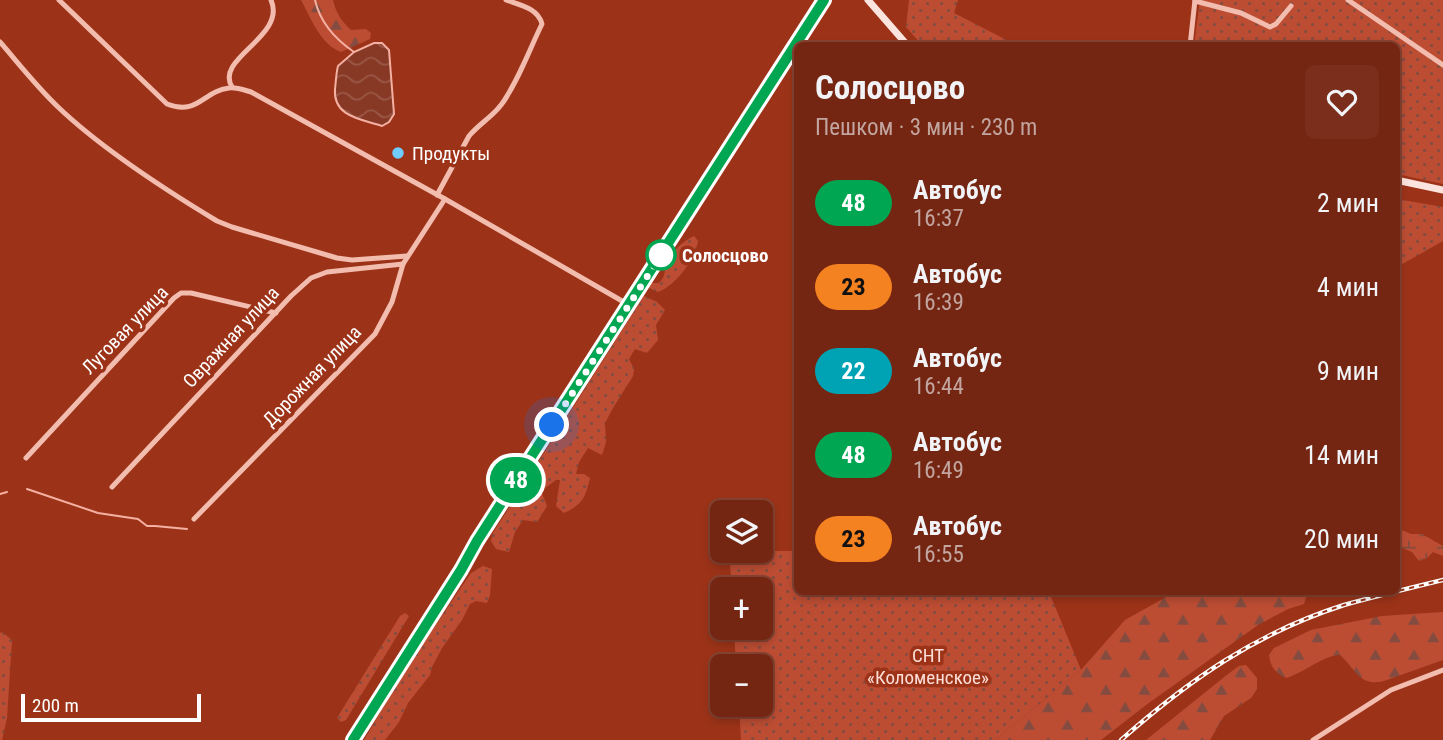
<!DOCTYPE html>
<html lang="ru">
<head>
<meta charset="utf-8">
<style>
  body { margin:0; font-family:"Roboto Condensed",sans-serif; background:#7a2e1b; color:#f1f3f6; height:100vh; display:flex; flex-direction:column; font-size:26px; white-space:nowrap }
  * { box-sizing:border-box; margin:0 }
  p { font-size:23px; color:#c2a59f }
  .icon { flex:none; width:38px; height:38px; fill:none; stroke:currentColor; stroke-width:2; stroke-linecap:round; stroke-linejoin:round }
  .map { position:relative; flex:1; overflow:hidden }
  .drawer { position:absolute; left:794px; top:42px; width:606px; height:553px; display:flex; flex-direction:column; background:#752612; border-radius:10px; box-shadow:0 4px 10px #0003,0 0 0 2px #864332 }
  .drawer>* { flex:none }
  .badge { padding:0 14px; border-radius:23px; font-size:24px; line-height:46px }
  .buttons { position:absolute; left:710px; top:500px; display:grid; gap:14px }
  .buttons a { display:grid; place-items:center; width:63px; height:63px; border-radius:10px; background:#752612; box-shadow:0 4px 10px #0003,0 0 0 2px #864332; font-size:35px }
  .scale { position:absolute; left:21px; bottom:18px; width:180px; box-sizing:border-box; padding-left:7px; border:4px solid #fff; border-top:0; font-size:19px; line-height:24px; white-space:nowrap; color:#fff; -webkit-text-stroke:5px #9c3318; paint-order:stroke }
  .you { position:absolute; width:35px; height:35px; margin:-18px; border:5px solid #fff; border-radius:50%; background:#1a73e8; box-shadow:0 0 0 10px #1a73e833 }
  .map>.badge { position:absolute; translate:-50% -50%; box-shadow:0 0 0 4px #fff }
  .round { display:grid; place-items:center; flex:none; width:74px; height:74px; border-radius:10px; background:#7a2e1b }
  .head { display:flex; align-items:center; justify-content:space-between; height:119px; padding:0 21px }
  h1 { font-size:33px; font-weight:700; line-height:52px }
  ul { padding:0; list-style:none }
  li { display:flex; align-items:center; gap:21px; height:84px; padding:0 21px }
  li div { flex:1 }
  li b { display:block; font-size:26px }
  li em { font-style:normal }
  li .badge { min-width:77px; font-weight:700; text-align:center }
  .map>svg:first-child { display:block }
</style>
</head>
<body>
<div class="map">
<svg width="1443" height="740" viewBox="0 0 1443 740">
  <defs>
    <pattern id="grass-dots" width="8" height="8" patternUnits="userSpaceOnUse" patternTransform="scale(1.75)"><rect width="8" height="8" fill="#bc4d33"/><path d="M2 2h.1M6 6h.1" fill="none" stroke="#844c40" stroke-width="1.8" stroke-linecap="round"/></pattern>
    <pattern id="forest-firs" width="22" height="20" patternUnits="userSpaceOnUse" patternTransform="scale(1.75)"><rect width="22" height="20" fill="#bc4d33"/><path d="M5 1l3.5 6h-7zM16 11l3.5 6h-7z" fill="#844c40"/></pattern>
    <pattern id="wetland-marsh" width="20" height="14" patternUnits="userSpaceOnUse" patternTransform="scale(1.75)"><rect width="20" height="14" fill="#bc4d33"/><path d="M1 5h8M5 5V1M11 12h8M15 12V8" fill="none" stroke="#844c40"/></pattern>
    <pattern id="water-waves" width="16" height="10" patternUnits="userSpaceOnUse" patternTransform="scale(1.75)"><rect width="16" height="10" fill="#883925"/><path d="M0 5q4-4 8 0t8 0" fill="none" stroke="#9a5746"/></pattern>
  </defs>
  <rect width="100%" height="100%" fill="#9c3318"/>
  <g fill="url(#grass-dots)">
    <polygon points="909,0 958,0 954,13 1016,45 922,45 906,27"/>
    <polygon points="1200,0 1443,0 1443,184 1397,174 1396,46 1194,46"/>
    <polygon points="1397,199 1443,207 1443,241 1397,267"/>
    <path d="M694,236L698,241C695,260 675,286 658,292L649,288L652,283H659C665,277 664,274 666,266C669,253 682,242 694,236Z"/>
    <path d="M644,296L657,302L665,310L656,325L658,340L647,353L635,349L629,359L634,369L633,376L613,408L605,423L606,442L602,455L588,448L579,462L576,474H584L590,478C585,498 583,504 564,513L556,506L560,480H556L541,491L547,506L537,522L523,520L515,532L509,552L496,549L491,541L493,533Z"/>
    <polygon points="729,551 798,551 798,592 1049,592 1081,670 995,740 741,740 739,705 761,705 761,667 736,667 734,628 761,628 761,590 732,590"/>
    <polygon points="483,566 492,569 490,595 487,603 476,601 470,604 462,620 442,648 432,667 430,675 408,703 399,722 385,740 364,740 410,663 471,573"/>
    <polygon points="405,613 409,616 346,720 341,722 337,718 400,616"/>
    <polygon points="2,632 12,640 7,718 2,740 0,740 0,633"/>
  </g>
  <g fill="url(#forest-firs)">
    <path d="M301,0H333C336,13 341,21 351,30L366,29L371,33L370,39L341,52C320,44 311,18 301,0Z"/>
    <polygon points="1175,592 1314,592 1307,594 1304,604 1288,609 1258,625 1146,705 1101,740 995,740 1081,670 1125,620"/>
    <path d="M1443,612V660L1384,681C1359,687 1356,669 1340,655C1321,656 1304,673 1286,678C1274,672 1271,667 1269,655L1274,648L1311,630L1382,616Z"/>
    <polygon points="1246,665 1257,678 1257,689 1251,698 1224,716 1210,740 1146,740 1228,674 1239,666"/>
  </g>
  <polygon fill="url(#wetland-marsh)" points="1397,528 1411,534 1422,534 1443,546 1443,556 1433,552 1427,558 1419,561 1412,552 1397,546"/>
  <path fill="url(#water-waves)" stroke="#f4b0a2" stroke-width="2" d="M374,43H382L389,50L394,114L389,122L382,126C361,119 333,117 335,89C336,81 336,74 338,66L354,52Z"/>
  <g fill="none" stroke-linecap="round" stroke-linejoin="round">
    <g stroke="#f4b0a2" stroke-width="2">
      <path d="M315,0C320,22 335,39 354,52"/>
      <polyline points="27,489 98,513 138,519 147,526 155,526 187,529"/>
      <polyline points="0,494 7,492"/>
    </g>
    <g stroke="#f2bcaf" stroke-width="5">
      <path d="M59,0L167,104C198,116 203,91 229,88C236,87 244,90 251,92L445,199L629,305"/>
      <polyline points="1348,0 1443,65"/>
      <polyline points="1195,1 1241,13 1270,27 1276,24 1291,6"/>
      <path d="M0,42C19,64 37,87 58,107C102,149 164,189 217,221L232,227L337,258L352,260L407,256"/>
      <polyline points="1190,46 1195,0"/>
      <path d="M232,87C214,58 287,37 271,0"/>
      <path d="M437,195L469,136C479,124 492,117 501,105C517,84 530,48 542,24C538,8 520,5 506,0"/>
      <polyline points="26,458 174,298 181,293 191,293 276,313"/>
      <polyline points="112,487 291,296 311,278 327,272 403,264"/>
      <polyline points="194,519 375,334 392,302 403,264 445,199"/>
      <polyline points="1313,740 1391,690 1443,670"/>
    </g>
    <g stroke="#fce4de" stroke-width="7">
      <polyline points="868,0 908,46"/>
      <polyline points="1396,180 1443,190"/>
    </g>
    <polyline stroke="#fffbfa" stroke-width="8" points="353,740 461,570 477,541 824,0"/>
    <defs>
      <path id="rail" d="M1121,740C1189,680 1256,633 1344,605C1377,596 1410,588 1443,580"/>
    </defs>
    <use href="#rail" stroke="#fff" stroke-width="4.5"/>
    <use href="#rail" stroke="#9c3318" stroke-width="2" stroke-dasharray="5" stroke-linecap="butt"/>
  </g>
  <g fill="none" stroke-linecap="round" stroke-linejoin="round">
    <defs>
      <polyline id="line" points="353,740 461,570 477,541 824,0"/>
    </defs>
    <use href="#line" stroke="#fff" stroke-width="16"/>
    <use href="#line" stroke="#00a651" stroke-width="10"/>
    <polyline stroke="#fff" stroke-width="7" stroke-dasharray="0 12.6" points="552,425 661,255"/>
  </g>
  <circle fill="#70cdff" stroke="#9c3318" stroke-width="2.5" cx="398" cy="153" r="7"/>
  <circle fill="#fff" stroke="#00a651" stroke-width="3.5" cx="661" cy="255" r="14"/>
  <g text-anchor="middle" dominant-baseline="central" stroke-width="7" stroke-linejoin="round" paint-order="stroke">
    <g font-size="19" fill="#fff" stroke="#9c3318" text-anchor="start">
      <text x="412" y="153">Продукты</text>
    </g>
    <g font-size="19" font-weight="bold" fill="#fff" stroke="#9c3318" text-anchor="start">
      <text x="682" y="255">Солосцово</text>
    </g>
    <g font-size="19" fill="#fff" stroke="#9c3318">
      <text transform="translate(125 330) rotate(-46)">Луговая улица</text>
      <text transform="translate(231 337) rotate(-47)">Овражная улица</text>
      <text transform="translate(312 376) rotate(-46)">Дорожная улица</text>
    </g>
    <g font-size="19" fill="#fcded7" stroke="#9c3318">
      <text x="928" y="655">СНТ<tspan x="928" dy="22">«Коломенское»</tspan></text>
    </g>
  </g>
</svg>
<div class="buttons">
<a><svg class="icon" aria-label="layers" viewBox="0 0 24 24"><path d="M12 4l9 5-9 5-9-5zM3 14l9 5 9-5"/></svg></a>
<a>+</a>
<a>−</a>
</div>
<div class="scale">200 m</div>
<div class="you" style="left:552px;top:425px"></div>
<b class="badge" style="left:516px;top:480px;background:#00a651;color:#fff">48</b>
<section class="drawer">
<div class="head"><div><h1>Солосцово</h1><p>Пешком · 3 мин · 230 m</p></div><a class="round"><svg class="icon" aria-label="heart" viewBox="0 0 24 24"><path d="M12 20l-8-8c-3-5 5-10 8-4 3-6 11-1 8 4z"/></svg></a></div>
<ul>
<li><span class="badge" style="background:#00a651;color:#fff">48</span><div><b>Автобус</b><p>16:37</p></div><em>2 мин</em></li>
<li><span class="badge" style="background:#f58220;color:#111">23</span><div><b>Автобус</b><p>16:39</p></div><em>4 мин</em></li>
<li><span class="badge" style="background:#00a3b4;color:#fff">22</span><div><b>Автобус</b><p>16:44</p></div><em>9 мин</em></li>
<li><span class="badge" style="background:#00a651;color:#fff">48</span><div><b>Автобус</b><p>16:49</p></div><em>14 мин</em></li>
<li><span class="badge" style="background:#f58220;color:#111">23</span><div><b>Автобус</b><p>16:55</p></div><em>20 мин</em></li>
</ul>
</section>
</div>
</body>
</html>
